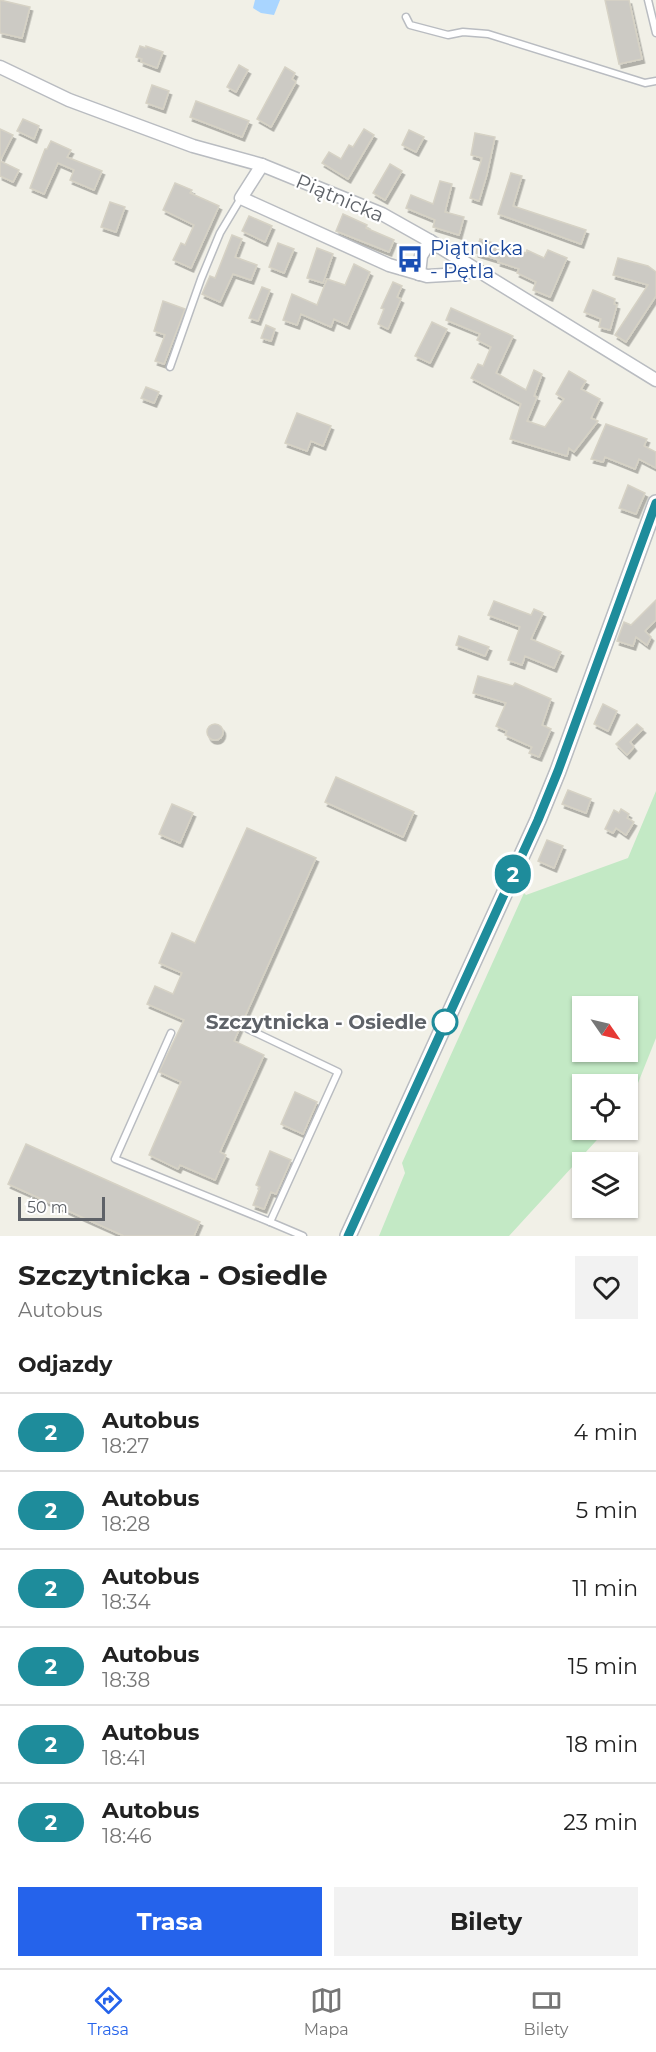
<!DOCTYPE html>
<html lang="pl">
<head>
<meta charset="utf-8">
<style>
  body { margin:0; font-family:Montserrat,sans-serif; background:#f2f2f2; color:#222; height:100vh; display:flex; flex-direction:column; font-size:22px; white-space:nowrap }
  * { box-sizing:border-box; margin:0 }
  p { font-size:20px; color:#767676 }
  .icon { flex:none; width:33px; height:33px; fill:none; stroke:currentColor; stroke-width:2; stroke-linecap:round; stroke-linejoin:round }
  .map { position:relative; height:1236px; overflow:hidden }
  .details { display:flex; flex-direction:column; background:#fff; flex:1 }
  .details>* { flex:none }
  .badge { padding:0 12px; border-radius:20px; font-size:21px; line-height:39px }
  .needle { width:39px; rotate:124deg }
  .tools { position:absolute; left:572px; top:996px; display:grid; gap:12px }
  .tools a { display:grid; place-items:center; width:66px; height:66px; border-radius:0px; background:#fff; box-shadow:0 2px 4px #0004; font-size:30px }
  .scale { position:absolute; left:18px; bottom:15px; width:87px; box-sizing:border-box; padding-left:6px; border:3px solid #5e6268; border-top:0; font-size:16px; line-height:21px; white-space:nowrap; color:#5e6268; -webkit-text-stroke:4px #fff; paint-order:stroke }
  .map>.badge { position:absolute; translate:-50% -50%; box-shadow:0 0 0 3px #fff }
  h2 { padding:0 18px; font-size:22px; line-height:54px }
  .round { display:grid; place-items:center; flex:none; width:63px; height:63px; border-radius:0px; background:#f2f2f2 }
  .overview { display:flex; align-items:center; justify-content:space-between; height:102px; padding:0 18px }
  h1 { font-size:28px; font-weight:700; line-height:45px }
  .primary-button { display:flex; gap:12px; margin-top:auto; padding:12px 18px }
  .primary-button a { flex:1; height:69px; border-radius:0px; background:#2563eb; color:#fff; font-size:24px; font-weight:700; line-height:69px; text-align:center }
  .primary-button a+a { background:#f2f2f2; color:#222 }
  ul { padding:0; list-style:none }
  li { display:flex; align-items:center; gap:18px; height:78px; padding:0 18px; border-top:2px solid #e0e0e0 }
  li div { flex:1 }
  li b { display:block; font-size:22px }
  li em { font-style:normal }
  li .badge { min-width:66px; font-weight:700; text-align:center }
  .dock { display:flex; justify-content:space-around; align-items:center; height:84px; border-top:2px solid #e0e0e0; background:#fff; font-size:16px; color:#767676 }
  .dock a { display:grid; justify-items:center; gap:3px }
  .dock .active { color:#2563eb }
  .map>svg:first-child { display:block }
</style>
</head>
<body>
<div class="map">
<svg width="656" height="1236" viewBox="0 0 656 1236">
  <defs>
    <filter id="shadow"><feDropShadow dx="2.5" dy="4" stdDeviation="0" flood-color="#0004"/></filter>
  </defs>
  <rect width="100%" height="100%" fill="#f1f0e7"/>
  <path fill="#c3e9c5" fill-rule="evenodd" d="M656,791V1038L630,1103L627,1107V1084H582V1130H606L509,1236H379L405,1173L402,1163L524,893L526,895L628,858ZM582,1006H627V1052H582Z"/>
  <polygon fill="#a9d5ff" points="255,0 280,0 274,15 261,13 253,8"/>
  <g fill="#cccac4" stroke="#d6d2c5" stroke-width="1.5" filter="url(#shadow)">
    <polygon points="0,0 30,7 22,38 0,33"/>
    <polygon points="605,0 629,0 642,59 619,64"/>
    <polygon points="140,46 146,48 146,46 163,52 157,68 141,62 142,59 136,57"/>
    <polygon points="239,65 248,70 236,92 227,87"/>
    <polygon points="285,67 295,73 292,79 296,82 271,127 257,119"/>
    <polygon points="152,85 169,91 163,109 146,103"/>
    <polygon points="196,101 249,121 242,137 190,117"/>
    <polygon points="23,119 39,126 34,139 17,131"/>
    <polygon points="0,129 13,135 0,161 19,170 13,182 0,176"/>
    <polygon points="364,129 374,135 348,179 322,163 329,152 341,159 349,145 353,147"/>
    <polygon points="409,130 424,137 416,152 402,145"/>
    <polygon points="475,133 495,137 487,174 479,201 470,198 482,158 471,155"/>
    <polygon points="51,141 71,150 67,157 102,171 94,190 70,180 74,170 58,163 44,194 30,188 45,149 47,149"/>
    <polygon points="390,164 402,171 385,200 373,193"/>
    <polygon points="511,173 522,176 513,206 586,230 581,244 498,214"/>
    <polygon points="440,181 452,184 445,212 464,217 459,235 433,227 435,220 406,208 411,195 433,204"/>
    <polygon points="175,183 192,190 190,193 219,206 191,268 173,260 181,243 185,245 194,225 163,210"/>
    <polygon points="110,202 125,207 116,232 101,227"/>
    <polygon points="343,214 367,225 366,228 394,240 389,252 336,231"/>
    <polygon points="249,216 272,226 265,242 242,231"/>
    <polygon points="232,235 242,239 235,257 257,265 251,280 233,274 220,302 202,294 210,276 215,278"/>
    <polygon points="480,239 526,253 527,250 544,258 548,250 567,258 550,297 533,290 536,282 517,273 519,269 498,262 499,260 476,253"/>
    <polygon points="278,243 294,249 284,273 269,267"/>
    <polygon points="317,248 333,254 323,283 307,278"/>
    <polygon points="618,258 648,266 656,272 656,296 626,342 615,335 648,285 613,275"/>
    <polygon points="354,264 370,272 347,325 334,319 331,327 301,314 297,325 283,320 292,294 317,305 327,279 345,285"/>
    <polygon points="393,282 402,286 397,297 401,299 388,329 378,324 384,309 381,308"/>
    <polygon points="262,287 270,290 258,321 249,318"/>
    <polygon points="593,290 615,299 614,304 617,305 610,330 599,327 601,319 584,312"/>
    <polygon points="163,301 185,309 164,364 155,361 165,335 154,331"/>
    <polygon points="451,308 513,336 496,373 526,390 534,370 542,374 534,396 537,397 527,421 545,427 564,399 556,394 569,371 586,381 581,389 600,399 591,418 598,421 574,452 569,448 567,456 510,439 521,404 471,378 478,364 483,366 491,347 477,340 480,334 446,320"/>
    <polygon points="432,322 447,329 430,363 415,356"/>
    <polygon points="266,325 275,329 271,341 261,338"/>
    <polygon points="146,387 159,392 154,403 141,398"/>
    <polygon points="297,413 331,426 323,446 311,441 307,451 285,443"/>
    <polygon points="606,424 647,439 644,446 656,452 656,468 639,459 635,469 605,457 603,462 591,459"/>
    <polygon points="628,485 645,493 636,514 619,508"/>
    <polygon points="656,600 656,620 645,631 651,637 647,645 636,637 633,646 617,641 624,622 631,625"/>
    <polygon points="494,601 531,615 534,609 543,613 531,639 561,652 554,668 525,656 522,665 508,660 520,627 488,615"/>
    <polygon points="459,636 489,647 485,656 456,645"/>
    <polygon points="478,676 513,686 515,683 551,699 542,725 551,729 539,757 529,753 532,747 505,735 507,731 496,726 506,703 473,693"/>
    <polygon points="603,704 617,711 608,731 594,724"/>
    <polygon points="637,724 643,729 630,742 634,747 627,755 616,744"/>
    <circle cx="215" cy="732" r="8"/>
    <polygon points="336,777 414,812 403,837 325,802"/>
    <polygon points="568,790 591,799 586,813 562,804"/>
    <polygon points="172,804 193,813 180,843 159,834"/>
    <polygon points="621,809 629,814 627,818 634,822 626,835 616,828 613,833 605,829 614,810 619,813"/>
    <polygon points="247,828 316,858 234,1041 264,1055 220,1152 226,1155 215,1180 180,1165 178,1169 149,1155 181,1082 159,1072 184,1020 147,1004 155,986 173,994 182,973 159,963 172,933 195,943"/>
    <polygon points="547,840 563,846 554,868 538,861"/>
    <polygon points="295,1092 317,1102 303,1134 281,1124"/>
    <polygon points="26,1144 200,1222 194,1236 124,1236 8,1184"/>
    <polygon points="270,1151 291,1160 276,1194 271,1192 264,1209 253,1205 260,1187 256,1185"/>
  </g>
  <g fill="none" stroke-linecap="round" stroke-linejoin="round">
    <defs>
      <g id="service">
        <polyline points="648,0 656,33"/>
        <polyline points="406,17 410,25 448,35 463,32 488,34 645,83 656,81"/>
        <polyline points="170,367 201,279 220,233 241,198"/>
        <polyline points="248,1029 338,1072 270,1222 303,1236"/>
        <polyline points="171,1033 115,1159 270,1222"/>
      </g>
      <g id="minor">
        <polyline points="0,67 69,100 193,146 262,165 382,214 430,241 656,380"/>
        <polyline points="262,165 241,198 389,265 427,276 461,274 477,270"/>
        <polyline points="419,274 421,256 430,241"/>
      </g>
      <polyline id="tertiary" points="348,1236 538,820 558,771 656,503"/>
    </defs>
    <use href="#service" stroke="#b9bcc1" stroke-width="9"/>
    <use href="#minor" stroke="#b9bcc1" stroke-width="15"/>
    <use href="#tertiary" stroke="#b9bcc1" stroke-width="18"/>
    <use href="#service" stroke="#fff" stroke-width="6"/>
    <use href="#minor" stroke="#fff" stroke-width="12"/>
    <use href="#tertiary" stroke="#fff" stroke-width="15"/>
  </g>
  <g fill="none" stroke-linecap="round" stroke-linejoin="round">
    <defs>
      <polyline id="line" points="348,1236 538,820 558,771 656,503"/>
    </defs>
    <use href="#line" stroke="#fff" stroke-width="14"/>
    <use href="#line" stroke="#1e8c9b" stroke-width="9"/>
  </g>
  <defs>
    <symbol id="bus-bare" viewBox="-9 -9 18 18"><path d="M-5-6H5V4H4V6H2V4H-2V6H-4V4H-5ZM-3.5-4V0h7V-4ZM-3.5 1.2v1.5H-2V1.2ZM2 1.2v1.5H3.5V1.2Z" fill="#1a4fb4" stroke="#fff" stroke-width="2.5" paint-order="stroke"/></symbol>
  </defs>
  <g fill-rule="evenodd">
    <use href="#bus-bare" x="391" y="240" width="38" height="38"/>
  </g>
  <circle fill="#fff" stroke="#1e8c9b" stroke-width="3" cx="445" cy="1022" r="12"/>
  <g text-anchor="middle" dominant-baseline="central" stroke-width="4.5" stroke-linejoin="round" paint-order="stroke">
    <g font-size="20" fill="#5e6268" stroke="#fff">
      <text transform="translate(340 198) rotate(23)">Piątnicka</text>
    </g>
    <g font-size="20" fill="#164399" stroke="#fff" text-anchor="start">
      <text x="430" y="248">Piątnicka<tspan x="430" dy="23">- Pętla</tspan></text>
    </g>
    <g font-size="20" font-weight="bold" fill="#5e6268" stroke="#fff" text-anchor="end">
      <text x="427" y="1022">Szczytnicka - Osiedle</text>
    </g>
  </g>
</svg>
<div class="tools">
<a><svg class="needle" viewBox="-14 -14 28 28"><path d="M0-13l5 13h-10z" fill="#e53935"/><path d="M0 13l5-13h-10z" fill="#767676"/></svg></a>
<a><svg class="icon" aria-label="locate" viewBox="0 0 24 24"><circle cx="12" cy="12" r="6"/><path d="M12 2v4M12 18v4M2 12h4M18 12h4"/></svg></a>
<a><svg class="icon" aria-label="layers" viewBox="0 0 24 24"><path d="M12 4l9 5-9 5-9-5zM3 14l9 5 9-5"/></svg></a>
</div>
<div class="scale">50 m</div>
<b class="badge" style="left:513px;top:874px;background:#1e8c9b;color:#fff">2</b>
</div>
<section class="details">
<div class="overview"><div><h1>Szczytnicka - Osiedle</h1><p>Autobus</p></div><a class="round"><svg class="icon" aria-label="heart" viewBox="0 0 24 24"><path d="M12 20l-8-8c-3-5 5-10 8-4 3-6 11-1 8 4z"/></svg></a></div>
<h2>Odjazdy</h2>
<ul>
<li><span class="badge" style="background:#1e8c9b;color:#fff">2</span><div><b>Autobus</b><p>18:27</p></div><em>4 min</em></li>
<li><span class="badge" style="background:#1e8c9b;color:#fff">2</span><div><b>Autobus</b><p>18:28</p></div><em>5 min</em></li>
<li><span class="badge" style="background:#1e8c9b;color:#fff">2</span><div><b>Autobus</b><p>18:34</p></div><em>11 min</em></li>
<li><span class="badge" style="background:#1e8c9b;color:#fff">2</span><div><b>Autobus</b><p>18:38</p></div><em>15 min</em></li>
<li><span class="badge" style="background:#1e8c9b;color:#fff">2</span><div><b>Autobus</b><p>18:41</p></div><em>18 min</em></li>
<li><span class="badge" style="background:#1e8c9b;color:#fff">2</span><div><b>Autobus</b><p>18:46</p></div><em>23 min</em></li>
</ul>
<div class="primary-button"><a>Trasa</a><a>Bilety</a></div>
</section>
<nav class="dock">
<a class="active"><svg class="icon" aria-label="directions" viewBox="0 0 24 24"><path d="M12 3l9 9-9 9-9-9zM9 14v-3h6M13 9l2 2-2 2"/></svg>Trasa</a>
<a><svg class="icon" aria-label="map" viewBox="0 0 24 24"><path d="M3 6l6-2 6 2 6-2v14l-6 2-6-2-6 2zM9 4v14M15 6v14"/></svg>Mapa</a>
<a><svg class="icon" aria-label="tickets" viewBox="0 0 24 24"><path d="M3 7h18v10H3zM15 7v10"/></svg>Bilety</a>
</nav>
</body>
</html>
